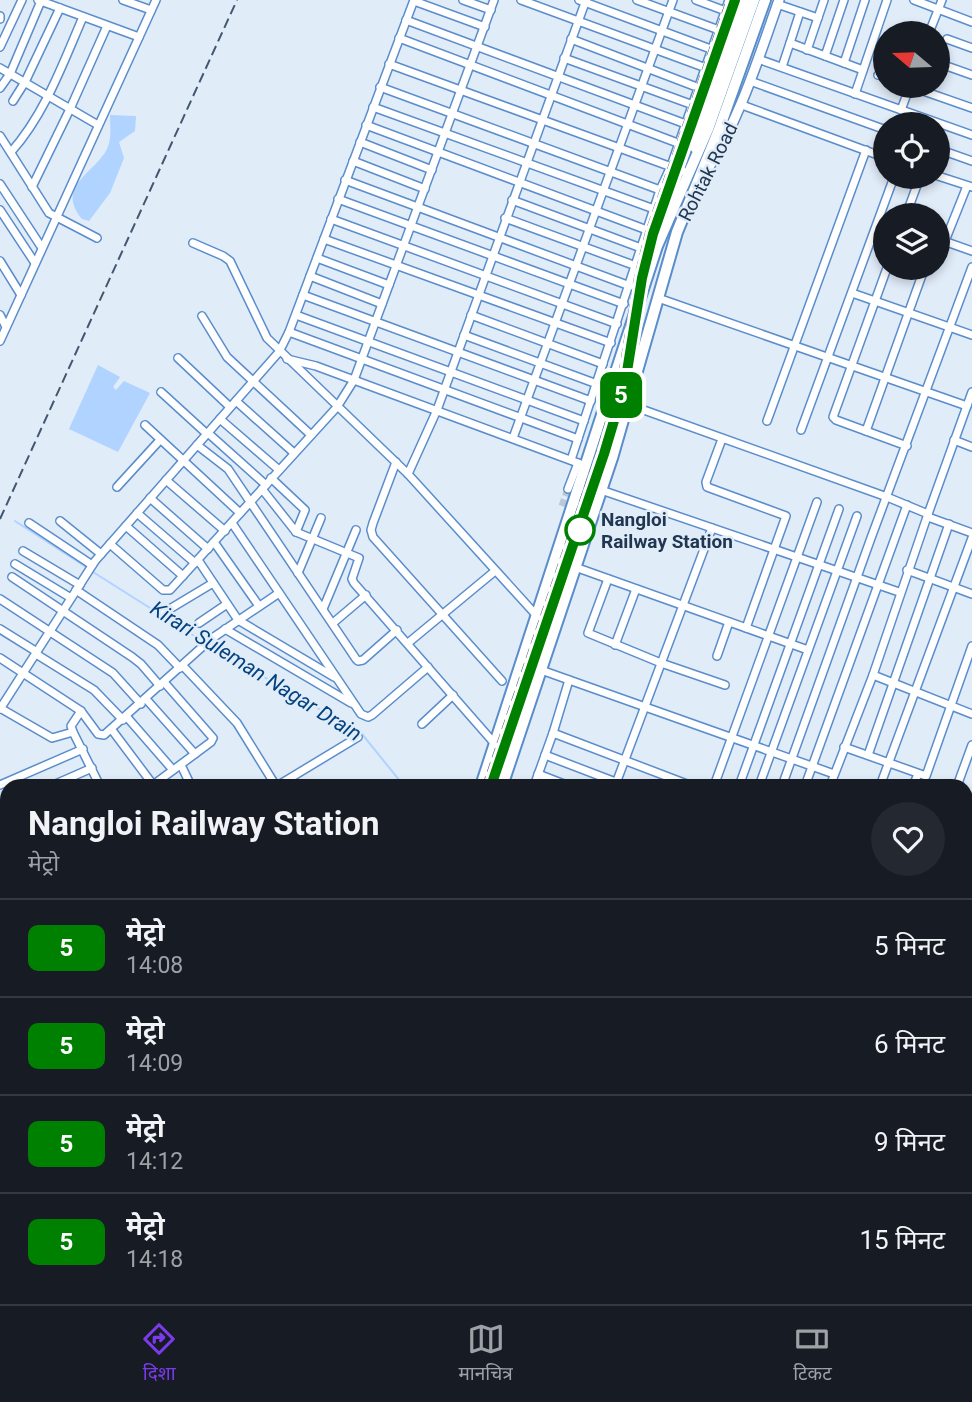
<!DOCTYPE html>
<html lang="hi">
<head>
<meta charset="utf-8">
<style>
  body { margin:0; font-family:Roboto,"Noto Sans Devanagari",sans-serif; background:#242831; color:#f1f3f6; height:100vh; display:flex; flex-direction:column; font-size:26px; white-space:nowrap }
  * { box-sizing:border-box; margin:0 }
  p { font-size:23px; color:#9ea1a6 }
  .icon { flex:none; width:38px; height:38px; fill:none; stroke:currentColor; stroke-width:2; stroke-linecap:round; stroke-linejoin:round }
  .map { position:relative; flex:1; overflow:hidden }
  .side { position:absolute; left:0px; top:779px; width:973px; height:527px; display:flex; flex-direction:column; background:#171b24; border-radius:21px 21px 0 0; box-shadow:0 4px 10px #0003 }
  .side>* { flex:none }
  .badge { padding:0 14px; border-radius:10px; font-size:24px; line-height:46px }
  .needle { width:46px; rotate:289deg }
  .controls { position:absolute; left:873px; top:21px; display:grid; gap:14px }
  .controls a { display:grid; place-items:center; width:77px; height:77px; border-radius:50%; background:#171b24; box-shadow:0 4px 10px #0003; font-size:35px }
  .map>.badge { position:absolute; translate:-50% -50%; box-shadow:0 0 0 4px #fff }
  .round { display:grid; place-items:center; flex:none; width:74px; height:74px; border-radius:37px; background:#242831 }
  .head { display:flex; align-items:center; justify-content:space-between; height:119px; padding:0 28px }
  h1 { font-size:33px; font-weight:700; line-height:52px }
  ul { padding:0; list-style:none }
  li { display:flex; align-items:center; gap:21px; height:98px; padding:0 28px; border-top:2px solid #363941 }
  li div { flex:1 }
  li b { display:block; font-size:26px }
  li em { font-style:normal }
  li .badge { min-width:77px; font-weight:700; text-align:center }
  .dock { display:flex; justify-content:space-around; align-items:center; height:98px; border-top:2px solid #363941; background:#171b24; font-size:19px; color:#9ea1a6 }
  .dock a { display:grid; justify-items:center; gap:4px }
  .dock .on { color:#7c3aed }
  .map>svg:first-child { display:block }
</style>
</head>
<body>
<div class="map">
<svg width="972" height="1304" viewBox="0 0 972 1304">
  <rect width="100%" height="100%" fill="#e1ecf9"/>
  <g fill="#b0d3ff">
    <path d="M110,115L136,116L135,131L119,142L124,158L110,193L89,221L82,219C55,186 95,173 107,149C112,138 110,127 110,115Z"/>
    <polygon points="98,365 120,377 113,387 116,390 124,381 150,393 118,452 69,429"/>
    <polygon points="972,891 972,1011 966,1007 966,895"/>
  </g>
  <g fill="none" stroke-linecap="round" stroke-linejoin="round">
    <g stroke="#b0d3ff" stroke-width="2">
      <polyline points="15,521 86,567"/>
      <polyline points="93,572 204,642"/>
      <polyline points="209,645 362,734 404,786"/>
      <polyline points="966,810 972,814"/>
    </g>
    <polyline stroke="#bbc8d7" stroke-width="7" stroke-dasharray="7 3.5" stroke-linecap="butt" points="562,506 568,489"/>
    <defs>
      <g id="minor">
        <polyline points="38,0 139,37"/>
        <polyline points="123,0 151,10"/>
        <polyline points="463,0 491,10"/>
        <polyline points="521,0 706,68"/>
        <polyline points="579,0 708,48"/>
        <polyline points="637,0 719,30"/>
        <polyline points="696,0 739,16"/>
        <polyline points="914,0 972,22"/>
        <polyline points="414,1 485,27"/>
        <polyline points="777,4 818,18"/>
        <polyline points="800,12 790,43 863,70"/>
        <polyline points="0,16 0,19"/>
        <polyline points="406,20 683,123"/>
        <polyline points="929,33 942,0"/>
        <polyline points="399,38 675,142"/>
        <polyline points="571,39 694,86"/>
        <polyline points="947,39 972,48"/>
        <polyline points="0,47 22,0"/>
        <polyline points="807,50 824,0"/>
        <polyline points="825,56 844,0"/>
        <polyline points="564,58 693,105"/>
        <polyline points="758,59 972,135"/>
        <polyline points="844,63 865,0"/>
        <polyline points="938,63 972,75"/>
        <polyline points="389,64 688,173"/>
        <polyline points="782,67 790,43"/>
        <polyline points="0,68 98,125"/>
        <polyline points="878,75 886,77"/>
        <polyline points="750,81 886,130"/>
        <polyline points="909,86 972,108"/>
        <polyline points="380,87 660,190"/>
        <polyline points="0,88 10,74 41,1"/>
        <polyline points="855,94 887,0"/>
        <polyline points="13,101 25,82 60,8"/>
        <polyline points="742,105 886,158"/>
        <polyline points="373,107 654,209"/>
        <polyline points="901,110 910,86"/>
        <polyline points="366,125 647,230"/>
        <polyline points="0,136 49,213 97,238"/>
        <polyline points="360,142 432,170"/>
        <polyline points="938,149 972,161"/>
        <path d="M11,152C45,114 63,63 83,17"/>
        <polyline points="353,161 425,189"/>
        <polyline points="938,176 972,187"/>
        <polyline points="345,180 630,286"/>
        <polyline points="0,184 42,248"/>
        <polyline points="32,187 70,109 107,26"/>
        <polyline points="338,199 624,304"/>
        <polyline points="512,200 641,248"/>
        <polyline points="0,210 35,263"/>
        <polyline points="906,215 920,177"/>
        <polyline points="505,218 636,266"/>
        <polyline points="331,219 617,324"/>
        <polyline points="324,239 611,343"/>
        <polyline points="938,239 972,251"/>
        <polyline points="945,241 967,186"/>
        <polyline points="193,243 223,256 230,261 267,338 408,474 537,616"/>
        <polyline points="317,258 389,285"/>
        <polyline points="0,261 21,295"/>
        <polyline points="887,268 833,417 836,420 907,446"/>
        <polyline points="310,276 382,304"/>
        <polyline points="852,293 972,335"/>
        <polyline points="303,295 591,401"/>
        <polyline points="658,298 967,406"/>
        <polyline points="0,315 6,327"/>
        <polyline points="296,315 584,421"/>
        <polyline points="471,315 603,364"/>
        <polyline points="202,316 227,357 311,435"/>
        <polyline points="289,332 578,439"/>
        <polyline points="464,335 597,384"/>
        <polyline points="0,341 156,0"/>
        <polyline points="178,358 230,407"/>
        <polyline points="287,359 316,366 578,463"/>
        <polyline points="161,392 207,434"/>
        <polyline points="236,401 294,453"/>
        <polyline points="627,404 887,497 928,514 873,675 972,714"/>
        <polyline points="220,419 279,470"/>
        <polyline points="767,421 866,150"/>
        <polyline points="145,425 240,513"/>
        <polyline points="801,430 894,177"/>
        <polyline points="866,431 922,275"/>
        <polyline points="208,433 266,485"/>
        <polyline points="513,438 673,0"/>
        <polyline points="722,439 706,482 707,487 786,516 746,628"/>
        <polyline points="954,440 972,447"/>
        <polyline points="197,445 228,469 356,659 358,661 363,660 397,630"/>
        <polyline points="571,460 660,190 671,166 729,0"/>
        <polyline points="396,462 373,523 371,530 373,537 502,681"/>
        <polyline points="408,474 437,410 586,0"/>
        <polyline points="271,478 305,510 296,532"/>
        <polyline points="166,480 225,531"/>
        <polyline points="117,487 160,440"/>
        <polyline points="262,489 296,532 359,558 352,579 354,583 495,744"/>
        <polyline points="568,489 578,463 580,464"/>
        <polyline points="601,490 899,592"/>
        <polyline points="150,498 208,549"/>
        <polyline points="137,513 195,563"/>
        <polyline points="928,514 972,392"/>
        <polyline points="928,517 972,533"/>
        <polyline points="60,521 101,554"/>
        <polyline points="29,523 92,565"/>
        <polyline points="232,523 361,714 368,717 372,715 428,667"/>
        <polyline points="126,526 183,576"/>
        <polyline points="214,542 259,606"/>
        <polyline points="110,544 163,590 170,590 337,407 354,380 494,0"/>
        <polyline points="23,551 80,585"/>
        <polyline points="198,560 238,620 334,677"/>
        <polyline points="15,564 71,598"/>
        <polyline points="575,567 808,650"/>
        <polyline points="907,570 972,594"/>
        <polyline points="298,573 321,518"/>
        <polyline points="12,577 132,657 141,664 160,686"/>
        <polyline points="608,579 588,633 661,663 725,685"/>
        <polyline points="76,590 158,645 180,668"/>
        <polyline points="0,599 113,673 141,704"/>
        <polyline points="323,609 356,530"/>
        <polyline points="163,613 213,583"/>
        <polyline points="199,623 227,604"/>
        <polyline points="333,623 366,595"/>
        <polyline points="0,629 37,652"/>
        <polyline points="225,629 351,703"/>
        <polyline points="408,643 495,571"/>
        <polyline points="615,645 636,589"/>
        <polyline points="36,654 94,690 123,720"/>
        <polyline points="717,656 729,622"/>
        <polyline points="0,658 81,711 98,734 104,735 211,639 279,593"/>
        <polyline points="183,666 237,723 276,786"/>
        <polyline points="541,670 834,774"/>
        <polyline points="569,680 553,733 692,786"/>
        <polyline points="146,699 195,754"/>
        <polyline points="0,708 52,738 73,732 100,786"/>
        <polyline points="0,709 95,561 279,352 289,332 414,0"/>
        <polyline points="126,716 173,770"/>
        <polyline points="422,724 453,695"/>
        <polyline points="112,730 154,786"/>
        <polyline points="73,732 71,726 81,711"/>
        <polyline points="844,747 926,776 972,646"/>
        <polyline points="545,755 626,786"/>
        <polyline points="868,755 949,524"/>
        <polyline points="181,765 191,786"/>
        <polyline points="538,774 569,786"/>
        <polyline points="0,785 83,749"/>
        <polyline points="153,785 211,742 213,738 164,682"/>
        <polyline points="51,786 92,768"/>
        <polyline points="277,786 358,737"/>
        <polyline points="534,786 553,733"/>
        <polyline points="615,786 712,528"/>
        <polyline points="714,786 817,502"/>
        <polyline points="739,786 839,509"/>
        <polyline points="759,786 857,516"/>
        <polyline points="782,786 871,538 972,267"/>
        <polyline points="805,786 907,505"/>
        <polyline points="830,786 873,675"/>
        <polyline points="880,786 972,538"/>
        <polyline points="913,786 918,774"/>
        <polyline points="957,786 972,745"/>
        <polyline points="0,807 7,804"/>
        <polyline points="0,828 7,825"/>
        <polyline points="0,838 7,854"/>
        <polyline points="0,871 7,868"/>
        <polyline points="0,894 7,891"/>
        <polyline points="0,918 7,926"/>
        <polyline points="0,954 7,962"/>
        <polyline points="0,1004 7,1012"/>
        <polyline points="0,1022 7,1016"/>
        <polyline points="0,1048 7,1041"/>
        <polyline points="0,1077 7,1071"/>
        <polyline points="966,1077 972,1078"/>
        <polyline points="0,1105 7,1099"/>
        <polyline points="966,1112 972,1101"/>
        <polyline points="0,1134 7,1128"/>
        <polyline points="0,1161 7,1155"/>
        <polyline points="0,1166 7,1174"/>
        <polyline points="0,1188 7,1182"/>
        <polyline points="0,1214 7,1208"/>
        <polyline points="0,1235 7,1229"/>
        <polyline points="966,1239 972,1225"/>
        <polyline points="966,1248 972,1252"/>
        <polyline points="0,1280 7,1283"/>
        <polyline points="50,1298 65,1304"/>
        <polyline points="117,1298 122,1304"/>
        <polyline points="570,1298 586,1304"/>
        <polyline points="617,1298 631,1304"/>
        <polyline points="673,1298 687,1304"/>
        <polyline points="723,1298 729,1304"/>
        <polyline points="749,1298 756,1304"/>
        <polyline points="787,1298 802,1304"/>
        <polyline points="814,1298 820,1304"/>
        <polyline points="851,1298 857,1304"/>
        <polyline points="890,1298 898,1304"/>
        <polyline points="936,1298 946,1304"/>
        <polyline points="20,1304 22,1298"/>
        <polyline points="157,1304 163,1298"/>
        <polyline points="182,1304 189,1298"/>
        <polyline points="209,1304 215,1298"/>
        <polyline points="561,1304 563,1298"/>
        <polyline points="711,1304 715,1298"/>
        <polyline points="875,1304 880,1298"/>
      </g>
      <g id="tertiary">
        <polyline points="706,68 719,73"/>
        <polyline points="695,148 745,0"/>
        <path d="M706,172C740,119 758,59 779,0"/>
      </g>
      <g id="trunk">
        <polyline points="481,786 657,246 708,129 754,0"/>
        <polyline points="502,786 612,458 677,232 718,132 765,0"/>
        <polyline points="297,1304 299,1298"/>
        <polyline points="319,1304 321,1298"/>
      </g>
    </defs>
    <use href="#minor" stroke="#5a8dcb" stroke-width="10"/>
    <use href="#tertiary" stroke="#5a8dcb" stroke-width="12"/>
    <use href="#trunk" stroke="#5a8dcb" stroke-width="14"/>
    <use href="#minor" stroke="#fff" stroke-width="7"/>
    <use href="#tertiary" stroke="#fff" stroke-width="9"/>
    <use href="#trunk" stroke="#fff" stroke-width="10"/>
    <g stroke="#43576f" stroke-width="2" stroke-dasharray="10 5" stroke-linecap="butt">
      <polyline points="0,519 237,0"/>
      <polyline points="483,786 597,452 618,382 635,277 646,232 727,0"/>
      <polyline points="298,1304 300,1298"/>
    </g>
  </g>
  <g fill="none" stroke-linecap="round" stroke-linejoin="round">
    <defs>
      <polyline id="line" points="491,786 604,454 625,384 642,278 653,234 735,0"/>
    </defs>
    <use href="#line" stroke="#fff" stroke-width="16"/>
    <use href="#line" stroke="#008000" stroke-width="10"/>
  </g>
  <circle fill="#fff" stroke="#008000" stroke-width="3.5" cx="580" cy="530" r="14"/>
  <g text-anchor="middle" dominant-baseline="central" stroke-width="5" stroke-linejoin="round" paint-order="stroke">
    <g font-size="19" fill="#213751" stroke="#e1ecf9">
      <text transform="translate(708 172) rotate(-63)">Rohtak Road</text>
    </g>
    <g font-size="19" font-weight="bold" fill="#213751" stroke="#e1ecf9" text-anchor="start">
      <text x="601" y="519">Nangloi<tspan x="601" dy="22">Railway Station</tspan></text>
    </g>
    <g font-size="21" font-style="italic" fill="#034281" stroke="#e1ecf9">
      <text transform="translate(256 671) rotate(32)">Kirari Suleman Nagar Drain</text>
    </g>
  </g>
</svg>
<div class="controls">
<a><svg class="needle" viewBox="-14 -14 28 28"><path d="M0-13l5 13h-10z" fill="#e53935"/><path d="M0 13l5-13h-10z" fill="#9ea1a6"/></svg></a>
<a><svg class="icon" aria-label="locate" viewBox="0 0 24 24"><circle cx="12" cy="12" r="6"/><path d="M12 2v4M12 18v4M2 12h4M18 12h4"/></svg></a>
<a><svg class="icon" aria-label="layers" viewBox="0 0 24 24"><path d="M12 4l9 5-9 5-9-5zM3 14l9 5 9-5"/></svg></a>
</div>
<b class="badge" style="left:621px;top:395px;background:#008000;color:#fff">5</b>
<section class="side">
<div class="head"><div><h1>Nangloi Railway Station</h1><p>मेट्रो</p></div><a class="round"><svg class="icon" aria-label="heart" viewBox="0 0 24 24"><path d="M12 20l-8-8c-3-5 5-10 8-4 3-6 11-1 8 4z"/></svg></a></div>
<ul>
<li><span class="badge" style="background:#008000;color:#fff">5</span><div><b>मेट्रो</b><p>14:08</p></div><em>5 मिनट</em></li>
<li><span class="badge" style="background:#008000;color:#fff">5</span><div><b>मेट्रो</b><p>14:09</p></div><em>6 मिनट</em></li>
<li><span class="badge" style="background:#008000;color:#fff">5</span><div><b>मेट्रो</b><p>14:12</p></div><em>9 मिनट</em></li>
<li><span class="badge" style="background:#008000;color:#fff">5</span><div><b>मेट्रो</b><p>14:18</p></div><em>15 मिनट</em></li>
</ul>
</section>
</div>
<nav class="dock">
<a class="on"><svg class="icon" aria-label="directions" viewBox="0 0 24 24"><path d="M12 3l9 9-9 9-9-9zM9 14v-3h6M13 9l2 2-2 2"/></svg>दिशा</a>
<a><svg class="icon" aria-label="map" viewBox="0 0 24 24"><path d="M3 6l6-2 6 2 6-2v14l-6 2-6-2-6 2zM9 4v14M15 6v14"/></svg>मानचित्र</a>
<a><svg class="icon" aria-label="tickets" viewBox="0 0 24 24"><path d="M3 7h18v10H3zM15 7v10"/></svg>टिकट</a>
</nav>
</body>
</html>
